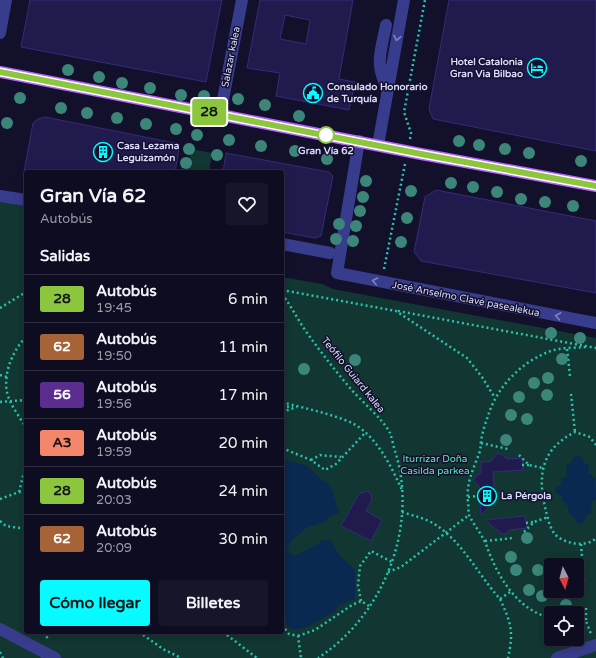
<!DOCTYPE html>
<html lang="es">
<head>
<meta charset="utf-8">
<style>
  body { margin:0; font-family:"Varela Round",sans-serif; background:#171529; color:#f1f3f6; height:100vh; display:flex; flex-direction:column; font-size:15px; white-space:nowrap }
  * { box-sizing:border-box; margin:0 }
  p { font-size:13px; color:#9b9ba5 }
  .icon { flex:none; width:22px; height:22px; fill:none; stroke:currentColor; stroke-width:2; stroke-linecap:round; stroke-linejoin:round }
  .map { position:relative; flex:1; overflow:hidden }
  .panel { position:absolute; left:24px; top:170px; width:260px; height:464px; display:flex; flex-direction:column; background:#0e0c20; border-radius:4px; box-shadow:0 2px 10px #0003,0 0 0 1px #2e2c3e }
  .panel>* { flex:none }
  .badge { padding:0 8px; border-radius:3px; font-size:14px; line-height:26px }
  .needle { width:26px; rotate:174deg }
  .controls { position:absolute; left:544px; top:558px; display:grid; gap:8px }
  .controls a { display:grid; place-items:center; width:40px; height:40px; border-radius:4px; background:#0e0c20; box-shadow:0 2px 10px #0003,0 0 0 1px #2e2c3e; font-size:20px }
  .map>.badge { position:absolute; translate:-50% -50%; box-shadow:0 0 0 2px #fff }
  h2 { padding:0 16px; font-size:15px; line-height:36px }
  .round { display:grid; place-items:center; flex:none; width:42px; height:42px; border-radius:4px; background:#171529 }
  .head { display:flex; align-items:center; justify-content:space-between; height:68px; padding:0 16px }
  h1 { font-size:19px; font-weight:700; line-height:30px }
  .action { display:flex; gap:8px; margin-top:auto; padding:8px 16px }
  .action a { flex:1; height:46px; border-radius:4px; background:#06faff; color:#111; font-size:16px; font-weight:700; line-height:46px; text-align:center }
  .action a+a { background:#171529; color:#f1f3f6 }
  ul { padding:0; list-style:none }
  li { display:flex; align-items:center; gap:12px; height:48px; padding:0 16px; border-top:1px solid #2e2c3e }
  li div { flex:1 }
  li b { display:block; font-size:15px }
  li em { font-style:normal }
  li .badge { min-width:44px; font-weight:700; text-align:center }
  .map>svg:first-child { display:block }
</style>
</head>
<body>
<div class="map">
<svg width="596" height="658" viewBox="0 0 596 658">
  <rect width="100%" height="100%" fill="#12102b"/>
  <g fill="#123631" fill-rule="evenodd">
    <polygon points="191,149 212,153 209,172 187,172"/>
    <path d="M0,196L26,200V632H282V277L322,284L333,289L596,338V658H0ZM551,565H577V591H551ZM551,613H577V639H551Z"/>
  </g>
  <g fill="#0a2950">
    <polygon points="576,456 581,457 585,464 588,464 589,474 592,474 592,477 595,477 596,499 591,503 592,514 588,514 584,522 581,524 577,522 572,515 569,515 568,505 565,505 565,502 562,502 562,496 556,494 555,490 557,486 561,485 561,479 567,476 566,465 571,463 572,458"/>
    <polygon points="282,459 308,466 315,474 331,487 339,513 332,515 326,521 306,528 290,542 287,550 294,556 315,546 323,540 330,540 340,556 355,570 355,599 339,605 335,611 307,627 293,630 286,624 282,600"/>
  </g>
  <g fill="#211b4d" stroke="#352b7a" fill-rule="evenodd">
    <polygon points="30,0 222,0 206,82 21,47"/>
    <path d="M260,0H353L339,79L355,82L349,110L276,96L280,73L247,68ZM285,15L310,20L306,44L280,39Z"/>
    <polygon points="449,0 596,0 596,151 433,119 429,109"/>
    <polygon points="45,117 175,143 179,149 175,172 24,172 33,123 38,119"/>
    <polygon points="226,153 329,172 333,176 321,236 315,238 282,232 282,172 223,172"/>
    <polygon points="436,190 596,221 596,293 421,261 414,252 425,197"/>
    <polygon points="497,454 501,454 507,459 522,458 523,470 493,472 495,501 481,515 479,486 473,480 481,472 481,462 490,462"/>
    <polygon points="367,491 371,495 372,500 366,511 382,520 371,541 341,526 359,494"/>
    <polygon points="525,516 527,528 509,530 506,534 502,534 485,520"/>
  </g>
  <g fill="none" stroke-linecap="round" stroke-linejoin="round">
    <g stroke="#2ac3ad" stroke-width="2.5" stroke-dasharray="2 3" stroke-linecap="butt">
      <polyline points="410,139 411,133 404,112 425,0"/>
      <polyline points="384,269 405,164"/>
      <polyline points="282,290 396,311 467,358 482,377 495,398"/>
      <path d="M282,294C291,306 297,318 305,330C319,350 334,369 350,388C360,400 384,420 390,433C392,438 393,445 395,451C419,526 384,615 318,658"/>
      <polyline points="0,308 26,292"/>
      <polyline points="398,311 596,348"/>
      <path d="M26,337C11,352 0,380 10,401C14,410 21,419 26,428"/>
      <polyline points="567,349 570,376"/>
      <polyline points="0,375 7,377"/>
      <polyline points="571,394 575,432"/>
      <polyline points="0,402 26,400"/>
      <path d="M282,402C303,408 324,412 345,420C374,430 390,464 402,490"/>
      <polyline points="282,406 293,407"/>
      <polyline points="282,412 297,407"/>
      <polyline points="481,443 508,449"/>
      <path d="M596,445L590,437L575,432C543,448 537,473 545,507C547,515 549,526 554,533C562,544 587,548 596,538"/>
      <polyline points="282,448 311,460 325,470 336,464 365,433"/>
      <polyline points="519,455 529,465 543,468"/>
      <polyline points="311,460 320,455 341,457"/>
      <polyline points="522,465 529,465"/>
      <polyline points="19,492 26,464"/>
      <polyline points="468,497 479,496"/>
      <polyline points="0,499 19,492 26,493"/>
      <path d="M402,512C411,515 420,517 429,521C461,538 476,572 500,599L510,592"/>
      <polyline points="0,521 6,526 26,529"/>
      <polyline points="526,523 533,522"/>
      <polyline points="524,532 534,522 548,517"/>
      <polyline points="485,541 513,538"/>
      <polyline points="581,544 584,581"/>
      <polyline points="388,572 401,567 469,515"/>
      <path d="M500,599C511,623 514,631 508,658"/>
      <polyline points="361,601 358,585 360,566 371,551 392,562"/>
      <polyline points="586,608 586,621"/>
      <path d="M551,618C517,610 498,577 487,547C483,535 474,526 469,515C468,512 469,507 468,503C466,481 473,471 480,451C481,448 480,445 481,442C482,432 486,422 489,413C498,386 522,362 548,352C560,347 575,348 587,347"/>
      <polyline points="577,621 586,621 591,634"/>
      <polyline points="282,625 289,634 298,636 301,658"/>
      <polyline points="44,632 48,639"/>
      <polyline points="139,632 163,649 181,658"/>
      <polyline points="223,632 257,658"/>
      <polyline points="298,636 315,630 352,605 361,601 369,606"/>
      <polyline points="0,652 3,658"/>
    </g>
    <g stroke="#383c8c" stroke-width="12">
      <path d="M386,25C381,51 374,65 388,89"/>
      <polyline points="0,33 6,0"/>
      <polyline points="220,115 242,0"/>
      <polyline points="359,141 337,273 596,323"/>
      <polyline points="378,145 404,0"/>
      <polyline points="0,196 26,200"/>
      <polyline points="282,244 330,253"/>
      <polyline points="0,629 55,658"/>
      <polyline points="557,658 596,645"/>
    </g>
    <polyline stroke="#b761ff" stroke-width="12" points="0,72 421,154 596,186"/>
  </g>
  <g fill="#3c8679">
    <circle cx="68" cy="70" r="6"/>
    <circle cx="99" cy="77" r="6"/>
    <circle cx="122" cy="83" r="6"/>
    <circle cx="150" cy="88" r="6"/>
    <circle cx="181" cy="95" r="6"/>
    <circle cx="204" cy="96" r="6"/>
    <circle cx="20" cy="98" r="6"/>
    <circle cx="238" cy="99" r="6"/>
    <circle cx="265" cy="105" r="6"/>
    <circle cx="61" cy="108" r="6"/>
    <circle cx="87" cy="113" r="6"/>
    <circle cx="299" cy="116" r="6"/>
    <circle cx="117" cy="118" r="6"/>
    <circle cx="7" cy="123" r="6"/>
    <circle cx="146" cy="124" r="6"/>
    <circle cx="176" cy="129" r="6"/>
    <circle cx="197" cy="135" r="6"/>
    <circle cx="229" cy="140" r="6"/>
    <circle cx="459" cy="141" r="6"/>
    <circle cx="479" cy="145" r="6"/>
    <circle cx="261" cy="146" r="6"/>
    <circle cx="189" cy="149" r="6"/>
    <circle cx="505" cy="149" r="6"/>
    <circle cx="295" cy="151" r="6"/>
    <circle cx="529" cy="153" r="6"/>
    <circle cx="217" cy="155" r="6"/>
    <circle cx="327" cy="159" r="6"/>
    <circle cx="581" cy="161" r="6"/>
    <circle cx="186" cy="163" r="6"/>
    <circle cx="366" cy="181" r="6"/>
    <circle cx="451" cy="183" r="6"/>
    <circle cx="473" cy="187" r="6"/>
    <circle cx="411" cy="191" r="6"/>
    <circle cx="497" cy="192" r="6"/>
    <circle cx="363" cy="197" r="6"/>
    <circle cx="521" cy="199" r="6"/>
    <circle cx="545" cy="202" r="6"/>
    <circle cx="573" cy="206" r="6"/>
    <circle cx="360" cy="211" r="6"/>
    <circle cx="407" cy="218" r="6"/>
    <circle cx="339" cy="224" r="6"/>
    <circle cx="356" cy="226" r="6"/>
    <circle cx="336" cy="239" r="6"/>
    <circle cx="353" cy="241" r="6"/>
    <circle cx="401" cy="242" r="6"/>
    <circle cx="551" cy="333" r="6"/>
    <circle cx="580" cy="338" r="6"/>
    <circle cx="562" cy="359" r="6"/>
    <circle cx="355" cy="360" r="6"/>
    <circle cx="304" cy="369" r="6"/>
    <circle cx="548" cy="378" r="6"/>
    <circle cx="534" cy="383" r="6"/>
    <circle cx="547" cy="395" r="6"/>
    <circle cx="519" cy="397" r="6"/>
    <circle cx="511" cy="415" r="6"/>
    <circle cx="527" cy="419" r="6"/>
    <circle cx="506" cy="440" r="6"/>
    <circle cx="527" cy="538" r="6"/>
    <circle cx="511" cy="557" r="6"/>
    <circle cx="516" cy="570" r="6"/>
    <circle cx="538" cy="570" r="6"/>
    <circle cx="529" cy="590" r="6"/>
    <circle cx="542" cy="596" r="6"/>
    <circle cx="566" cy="605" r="6"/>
  </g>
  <defs><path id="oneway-chevron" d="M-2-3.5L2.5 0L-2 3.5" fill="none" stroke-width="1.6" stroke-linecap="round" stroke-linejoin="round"/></defs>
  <g stroke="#8183c0">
    <use href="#oneway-chevron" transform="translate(397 38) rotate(100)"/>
    <use href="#oneway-chevron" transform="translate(375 281) rotate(-168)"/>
    <use href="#oneway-chevron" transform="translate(558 316) rotate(-169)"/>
  </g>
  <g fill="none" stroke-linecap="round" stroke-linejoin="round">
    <defs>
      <polyline id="line" points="0,72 421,154 596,186"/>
    </defs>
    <use href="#line" stroke="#fff" stroke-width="9"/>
    <use href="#line" stroke="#8cc63f" stroke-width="6"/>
  </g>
  <defs>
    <symbol id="hotel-ring" viewBox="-11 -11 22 22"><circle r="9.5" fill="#12102b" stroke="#06faff" stroke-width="1.5"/><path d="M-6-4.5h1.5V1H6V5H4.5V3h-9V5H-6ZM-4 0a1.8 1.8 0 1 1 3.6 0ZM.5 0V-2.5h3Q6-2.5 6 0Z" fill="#06faff"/></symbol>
    <symbol id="civic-ring" viewBox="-11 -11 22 22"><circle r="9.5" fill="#12102b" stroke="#06faff" stroke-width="1.5"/><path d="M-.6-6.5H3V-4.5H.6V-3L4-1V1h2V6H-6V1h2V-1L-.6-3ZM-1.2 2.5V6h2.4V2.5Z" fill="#06faff"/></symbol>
    <symbol id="building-ring" viewBox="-11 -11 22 22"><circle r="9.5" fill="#12102b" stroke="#06faff" stroke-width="1.5"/><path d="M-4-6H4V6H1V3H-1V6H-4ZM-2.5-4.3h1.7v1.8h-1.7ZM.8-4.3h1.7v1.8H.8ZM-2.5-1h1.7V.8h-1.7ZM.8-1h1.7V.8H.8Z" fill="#06faff"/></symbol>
  </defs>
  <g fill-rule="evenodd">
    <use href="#hotel-ring" x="526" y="57" width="22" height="22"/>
    <use href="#civic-ring" x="302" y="82" width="22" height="22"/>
    <use href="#building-ring" x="92" y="141" width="22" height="22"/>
    <use href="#building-ring" x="476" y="485" width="22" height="22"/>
  </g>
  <circle fill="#fff" stroke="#8cc63f" stroke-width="2" cx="326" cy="135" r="8"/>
  <g text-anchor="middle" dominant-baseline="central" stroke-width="3" stroke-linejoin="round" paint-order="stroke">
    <g font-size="10" fill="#dbdaff" stroke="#12102b">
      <text transform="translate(231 57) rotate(-79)">Salazar kalea</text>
      <text transform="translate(466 299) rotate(11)">José Anselmo Clavé pasealekua</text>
      <text transform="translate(353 375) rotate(51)">Teófilo Guiard kalea</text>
    </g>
    <g font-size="10" font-weight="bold" fill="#dbdaff" stroke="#12102b" text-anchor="start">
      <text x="523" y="62" text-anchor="end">Hotel Catalonia<tspan x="523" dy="12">Gran Via Bilbao</tspan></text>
      <text x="327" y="87">Consulado Honorario<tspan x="327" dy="12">de Turquía</tspan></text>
      <text x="117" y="146">Casa Lezama<tspan x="117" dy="12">Leguizamón</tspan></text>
      <text x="501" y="496">La Pérgola</text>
    </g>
    <g font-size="10" font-weight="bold" fill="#dbdaff" stroke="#12102b">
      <text x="326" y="151">Gran Vía 62</text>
    </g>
    <g font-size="10" fill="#5ee6b9" stroke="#12102b">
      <text x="435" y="459">Iturrizar Doña<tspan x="435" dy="12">Casilda parkea</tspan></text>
    </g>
  </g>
</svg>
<div class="controls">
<a><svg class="needle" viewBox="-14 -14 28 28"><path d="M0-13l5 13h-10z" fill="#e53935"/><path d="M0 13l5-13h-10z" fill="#9b9ba5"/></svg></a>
<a><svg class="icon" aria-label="locate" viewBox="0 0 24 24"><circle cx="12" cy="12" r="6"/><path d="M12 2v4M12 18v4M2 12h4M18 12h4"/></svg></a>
</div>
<b class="badge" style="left:209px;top:112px;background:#8cc63f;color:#111">28</b>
<section class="panel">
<div class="head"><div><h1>Gran Vía 62</h1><p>Autobús</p></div><a class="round"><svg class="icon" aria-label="heart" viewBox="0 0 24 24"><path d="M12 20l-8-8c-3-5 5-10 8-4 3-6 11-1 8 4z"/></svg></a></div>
<h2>Salidas</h2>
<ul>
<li><span class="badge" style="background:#8cc63f;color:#111">28</span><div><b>Autobús</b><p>19:45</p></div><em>6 min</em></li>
<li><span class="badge" style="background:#a76238;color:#fff">62</span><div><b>Autobús</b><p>19:50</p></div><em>11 min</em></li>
<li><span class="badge" style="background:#5c2d91;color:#fff">56</span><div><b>Autobús</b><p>19:56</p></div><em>17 min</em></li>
<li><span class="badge" style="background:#f4866c;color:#111">A3</span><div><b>Autobús</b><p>19:59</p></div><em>20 min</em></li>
<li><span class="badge" style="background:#8cc63f;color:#111">28</span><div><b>Autobús</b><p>20:03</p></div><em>24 min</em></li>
<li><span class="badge" style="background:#a76238;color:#fff">62</span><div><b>Autobús</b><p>20:09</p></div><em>30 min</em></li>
</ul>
<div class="action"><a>Cómo llegar</a><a>Billetes</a></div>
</section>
</div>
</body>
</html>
